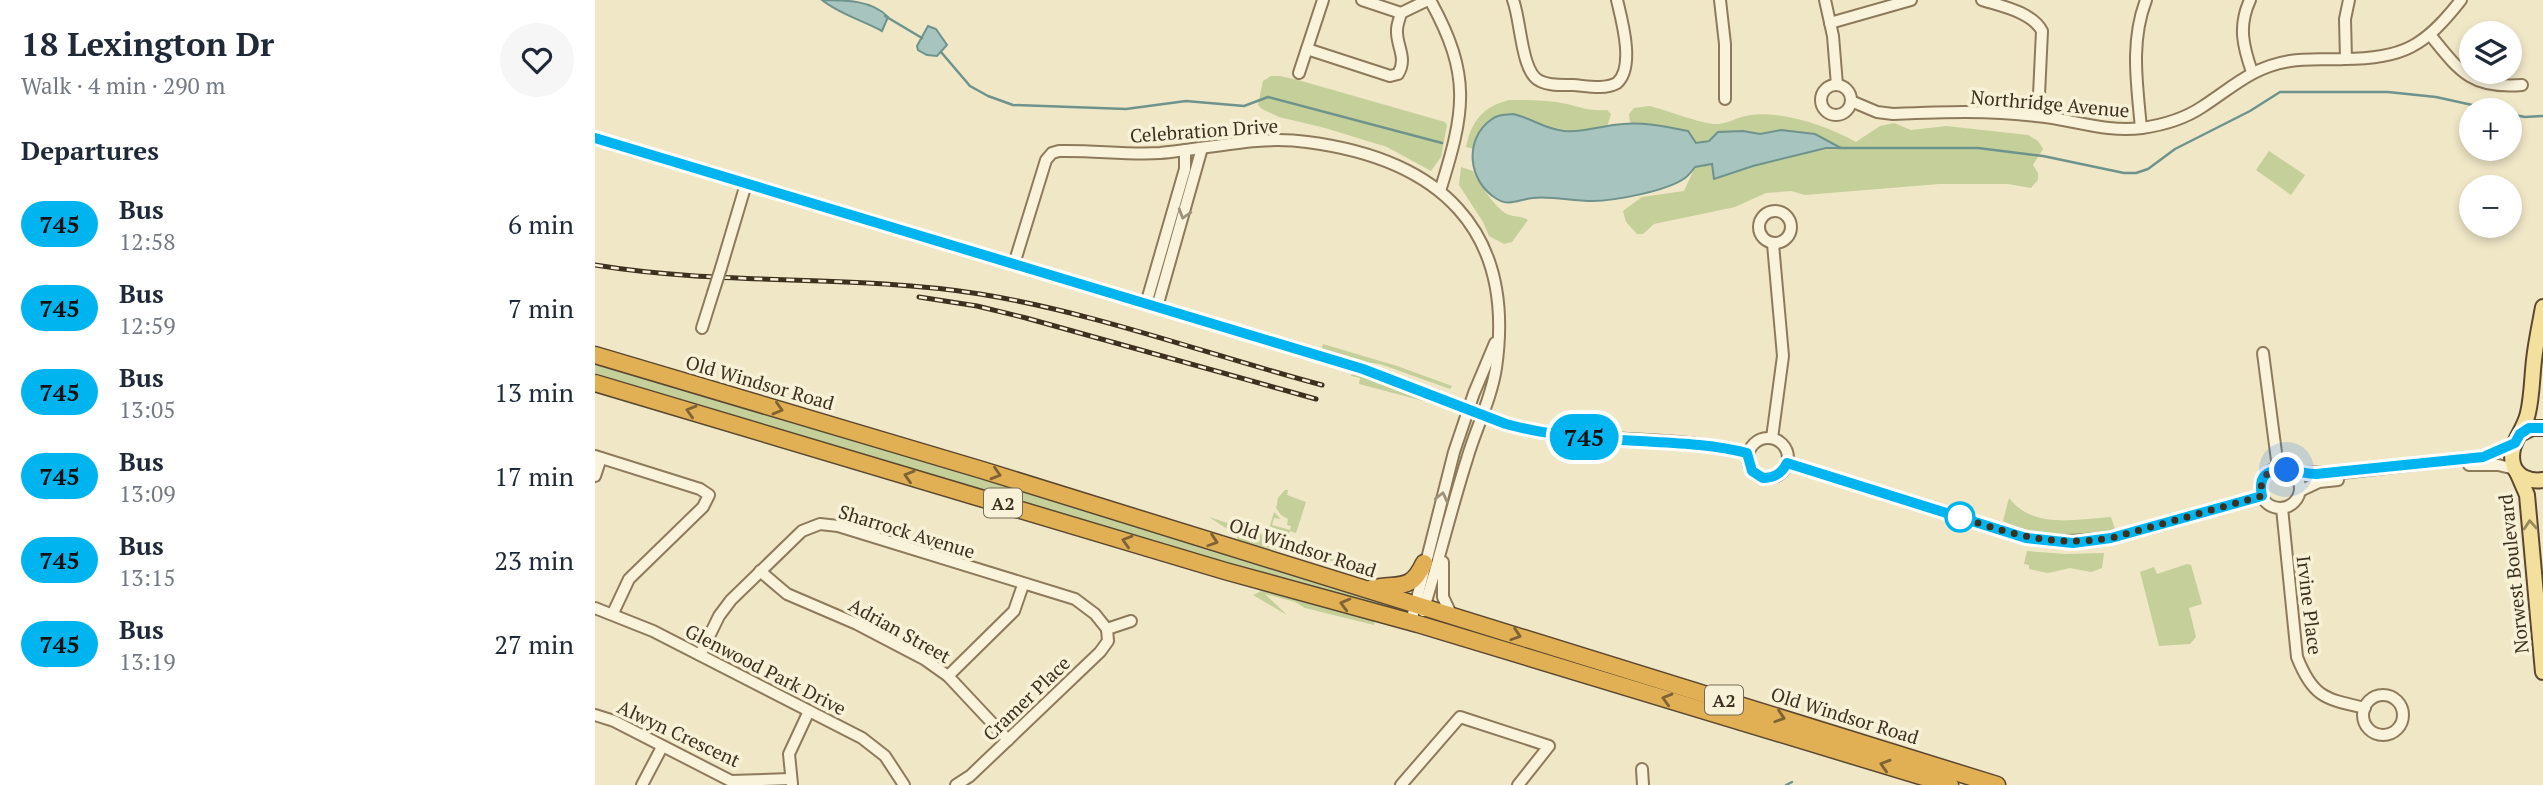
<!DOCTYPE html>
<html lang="en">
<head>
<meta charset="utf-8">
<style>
  body { margin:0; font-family:"PT Serif",serif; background:#f6f6f7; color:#1f2937; height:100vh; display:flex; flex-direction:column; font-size:26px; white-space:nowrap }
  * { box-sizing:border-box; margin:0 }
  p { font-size:23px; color:#747a83 }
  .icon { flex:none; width:38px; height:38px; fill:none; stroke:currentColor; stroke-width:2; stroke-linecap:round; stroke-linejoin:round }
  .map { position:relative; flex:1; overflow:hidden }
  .sheet { display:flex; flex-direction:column; background:#fff; width:595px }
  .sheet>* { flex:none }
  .badge { padding:0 14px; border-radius:23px; font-size:24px; line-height:46px }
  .fabs { position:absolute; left:1864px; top:21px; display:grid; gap:14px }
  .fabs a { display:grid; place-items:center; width:63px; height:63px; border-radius:50%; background:#fff; box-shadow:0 4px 10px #0003; font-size:35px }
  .you { position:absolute; width:35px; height:35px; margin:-18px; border:5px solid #fff; border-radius:50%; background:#1a73e8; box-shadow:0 0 0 10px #1a73e833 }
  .map>.badge { position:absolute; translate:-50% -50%; box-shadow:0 0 0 4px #fff }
  h2 { padding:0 21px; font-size:26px; line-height:63px }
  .round { display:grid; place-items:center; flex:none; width:74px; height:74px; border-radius:37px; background:#f6f6f7 }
  .headline { display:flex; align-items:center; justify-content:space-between; height:119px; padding:0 21px }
  h1 { font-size:33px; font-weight:700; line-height:52px }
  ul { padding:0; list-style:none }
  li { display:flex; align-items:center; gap:21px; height:84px; padding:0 21px }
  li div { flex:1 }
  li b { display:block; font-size:26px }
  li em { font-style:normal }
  li .badge { min-width:77px; font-weight:700; text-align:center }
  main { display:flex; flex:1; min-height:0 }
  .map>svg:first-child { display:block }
</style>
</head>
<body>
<main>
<section class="sheet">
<div class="headline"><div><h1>18 Lexington Dr</h1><p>Walk · 4 min · 290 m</p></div><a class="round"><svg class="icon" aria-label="heart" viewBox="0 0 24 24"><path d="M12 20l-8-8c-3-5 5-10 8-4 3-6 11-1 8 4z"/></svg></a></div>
<h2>Departures</h2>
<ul>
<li><span class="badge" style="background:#00b5ef;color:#111">745</span><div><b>Bus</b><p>12:58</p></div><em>6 min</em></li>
<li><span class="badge" style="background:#00b5ef;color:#111">745</span><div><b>Bus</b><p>12:59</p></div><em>7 min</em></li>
<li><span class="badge" style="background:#00b5ef;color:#111">745</span><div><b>Bus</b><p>13:05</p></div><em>13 min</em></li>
<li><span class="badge" style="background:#00b5ef;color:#111">745</span><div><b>Bus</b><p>13:09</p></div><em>17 min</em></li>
<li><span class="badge" style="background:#00b5ef;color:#111">745</span><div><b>Bus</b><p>13:15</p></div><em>23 min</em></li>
<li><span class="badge" style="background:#00b5ef;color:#111">745</span><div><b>Bus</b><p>13:19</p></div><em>27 min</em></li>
</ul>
</section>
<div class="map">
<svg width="1948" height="785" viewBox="0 0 1948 785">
  <rect width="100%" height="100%" fill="#f0e7c7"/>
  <g fill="#c4cf9a">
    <polygon points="676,76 685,76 703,80 850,122 852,125 846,157 836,171 792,147 730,128 684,117 667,109 663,105 668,81"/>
    <path d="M914,100C934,100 953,100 972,104C989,108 993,111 1012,110L1016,114L1012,127C984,134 955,133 931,117L882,140L879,149L871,147C877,120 888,107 914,100Z"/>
    <path d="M1054,106C1073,110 1107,125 1124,124C1134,123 1145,116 1156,115C1189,111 1232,126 1261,142L1285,126L1299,123L1316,130L1351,126L1433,135L1443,141L1448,149L1438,165L1443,173V180L1436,188L1413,184H1344L1210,195L1196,191L1171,193L1140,207L1059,224L1048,234H1042L1031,222L1028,211L1047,197L1089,191L1100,167L1117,164L1120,179C1159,166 1203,151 1244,148L1186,130L1165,134L1148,131L1101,143L1056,124H1035L1034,114L1039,108Z"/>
    <polygon points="1674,151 1710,175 1696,195 1661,170"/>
    <path d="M866,167L878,171C883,182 901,209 912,214C920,218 925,215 933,220L917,242L909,244L894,236L888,222L864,185Z"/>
    <polygon points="728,344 802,366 857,386 855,389 785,364 761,361 726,351"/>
    <polygon points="0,361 811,608 810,611 795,611 278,460 0,373"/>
    <polygon points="758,371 840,404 764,384 765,378 756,376"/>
    <polygon points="690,490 693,490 692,495 711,502 701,533 695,531 692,538 673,532 679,512 686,519 679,518 677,525 695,530 696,526 692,525 693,519 686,515 681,508 683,498"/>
    <path d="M1414,498C1439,530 1481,519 1516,517L1520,529C1484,537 1441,537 1408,521Z"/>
    <polygon points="614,517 746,560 730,562 644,541 640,534"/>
    <polygon points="1432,551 1470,554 1509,553 1507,568 1496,572 1475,568 1453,573 1434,569 1434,565 1429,564"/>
    <polygon points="1592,564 1596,565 1607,604 1594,608 1601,637 1595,644 1564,646 1545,572 1559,567 1562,574"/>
    <polygon points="670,589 780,620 779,625 710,608 700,602 670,594 692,615 658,595"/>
  </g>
  <g fill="#a8c4be" stroke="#6e938d" stroke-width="2">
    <path d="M227,0C250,0 277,0 293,17L287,31C267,20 244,14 227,0Z"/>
    <polygon points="333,26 341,29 352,45 342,56 332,55 323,50 322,46"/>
    <path d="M918,114C936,118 950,129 969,131C990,133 1008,125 1028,124C1050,122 1072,127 1093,131L1101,143L1114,141L1123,132L1148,131L1165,134L1186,130L1220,134L1246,148H1231L1158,166L1119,179L1117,164L1100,167C1097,171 1094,175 1090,178C1072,191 1019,201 997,201C977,201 957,196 938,198C925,199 914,207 902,199C873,182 868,139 897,119C903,114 911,115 918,114Z"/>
  </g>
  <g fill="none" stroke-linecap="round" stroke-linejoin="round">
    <g stroke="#6e938d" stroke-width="2.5">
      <polyline points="290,16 327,38"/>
      <polyline points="346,52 375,86 393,96 418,105 531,109 591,101 649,106 673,97 847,143"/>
      <polyline points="1914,114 1930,117 1948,116"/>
      <polyline points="1244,148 1383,148 1448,156 1529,173 1541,173 1553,169 1580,149 1655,111 1685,92 1793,92 1841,97 1900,110"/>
      <polyline points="1191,785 1197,782"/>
    </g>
    <defs>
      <g id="minor">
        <polyline points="767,0 806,13 833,0"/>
        <path d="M835,0C877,76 870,111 845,191"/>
        <path d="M918,0C926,20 926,73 945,81C955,86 968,85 978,85C992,86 1009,90 1022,83C1040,67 1027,21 1022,0"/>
        <polyline points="1125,0 1130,44 1130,99"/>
        <polyline points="1230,0 1238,36 1242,85"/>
        <path d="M1387,0C1406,6 1437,12 1447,31L1443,116"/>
        <path d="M1655,0C1643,26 1648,46 1657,72"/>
        <polyline points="1235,23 1316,0"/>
        <path d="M1836,36C1865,72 1877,89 1927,85"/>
        <path d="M712,49L795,76L803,74C813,58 801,46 802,30C802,24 805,18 806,13"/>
        <polyline points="1751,59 1750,19 1754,0"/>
        <polyline points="704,73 728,0"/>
        <circle cx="1241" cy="100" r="15"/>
        <path d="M1256,101L1282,112L1298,114C1346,112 1394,110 1441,116C1477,119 1511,133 1547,128C1568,125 1589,119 1607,107C1638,87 1657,67 1695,61C1713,58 1731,60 1749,59C1808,59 1830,46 1866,0"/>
        <path d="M1546,128C1542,84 1535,42 1551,0"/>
        <path d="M0,138L768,369L911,424C990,445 1074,433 1152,453"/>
        <circle cx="1180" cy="227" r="16"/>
        <path d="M419,264L451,160L457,153L464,151C498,150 531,155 565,153C614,149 662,135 712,142C844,159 921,229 901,368C896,400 881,428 872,459C856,509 844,561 828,611"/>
        <polyline points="126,268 151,184"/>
        <polyline points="551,304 590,169 590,150"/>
        <polyline points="562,307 607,148"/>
        <polyline points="107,328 118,293"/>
        <polyline points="1668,353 1683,468"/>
        <circle cx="1173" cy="458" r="20"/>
        <polyline points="1177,438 1188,356 1178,244"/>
        <polyline points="0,456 105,489 114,495 108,507 34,579 18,613"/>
        <path d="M1192,463L1431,538C1515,552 1586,515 1667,496"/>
        <polyline points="1874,465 1903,465 1920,469"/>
        <circle cx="1685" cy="488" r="20"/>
        <polyline points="1696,472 1746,473 1888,457 1920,443"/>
        <polyline points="0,476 6,458"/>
        <polyline points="1705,491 1724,482 1743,480"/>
        <path d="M1687,508L1702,657C1718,698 1731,699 1770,708"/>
        <polyline points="848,562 848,597 856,614"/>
        <polyline points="165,571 192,594 262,624 329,659 353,676 413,740"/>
        <polyline points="0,608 58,631 267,738 290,756 309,785"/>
        <polyline points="816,622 859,452 879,393 900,343"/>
        <polyline points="512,629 536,621"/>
        <polyline points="105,655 124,616 136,600 207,531 225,524 243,526 480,599 500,614 512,629"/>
        <polyline points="353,676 419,611 428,585"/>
        <circle cx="1788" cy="715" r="20"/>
        <polyline points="0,715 19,721 136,781 195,779"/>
        <polyline points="1047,769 1048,785"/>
        <polyline points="197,784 194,754 214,711"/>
        <polyline points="47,785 67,747"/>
        <polyline points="361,785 375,776 505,652 513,641 512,629"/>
        <polyline points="806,785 865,717 954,746 923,785"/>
      </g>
      <g id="major">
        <path d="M1948,307C1945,324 1941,342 1939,360C1937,377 1937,396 1933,413C1929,432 1913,444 1918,464C1921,477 1936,482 1948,480"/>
        <polyline points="1925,434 1937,428 1948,428"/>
        <polyline points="1922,472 1932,495 1948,672"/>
      </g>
      <g id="highway">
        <polyline points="0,355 387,470 1402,785"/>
        <polyline points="0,383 630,571 823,624 1355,785"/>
        <path d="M775,589C804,582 815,593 829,563"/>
      </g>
    </defs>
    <use href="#minor" stroke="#8d7a5b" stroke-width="14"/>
    <use href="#major" stroke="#5b472f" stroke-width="18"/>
    <use href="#highway" stroke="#5b472f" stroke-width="19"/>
    <use href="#minor" stroke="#faf3db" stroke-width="10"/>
    <use href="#major" stroke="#f4e09e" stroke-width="14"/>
    <use href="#highway" stroke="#e1b055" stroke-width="16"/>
    <defs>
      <g id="rail">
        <path d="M0,265C127,286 257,274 385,294C501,313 614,355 727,385"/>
        <polyline points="324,297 382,306 431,318 721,399"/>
      </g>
    </defs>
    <use href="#rail" stroke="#3d301f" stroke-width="5"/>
    <use href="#rail" stroke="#f7f1d7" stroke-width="2.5" stroke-dasharray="8" stroke-linecap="butt"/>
    <defs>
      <polyline id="minor-bridge" points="118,293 126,268"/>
    </defs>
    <use href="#minor-bridge" stroke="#8d7a5b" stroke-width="14" stroke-linecap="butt"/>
    <use href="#minor-bridge" stroke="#faf3db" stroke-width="10"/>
  </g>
  <defs><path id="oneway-chevron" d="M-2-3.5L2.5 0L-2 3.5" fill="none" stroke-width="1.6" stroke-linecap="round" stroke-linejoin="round" transform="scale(1.75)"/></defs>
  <g stroke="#9c927d">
    <use href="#oneway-chevron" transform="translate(589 214) rotate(107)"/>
    <use href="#oneway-chevron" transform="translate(847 497) rotate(-76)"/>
  </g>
  <g stroke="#7f6335">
    <use href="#oneway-chevron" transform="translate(183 409) rotate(16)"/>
    <use href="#oneway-chevron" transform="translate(96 411) rotate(-163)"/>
    <use href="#oneway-chevron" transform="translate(401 474) rotate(17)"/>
    <use href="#oneway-chevron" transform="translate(314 476) rotate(-163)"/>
    <use href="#oneway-chevron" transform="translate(532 541) rotate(-163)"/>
    <use href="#oneway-chevron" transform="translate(618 541) rotate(18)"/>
    <use href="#oneway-chevron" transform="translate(750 604) rotate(-165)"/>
    <use href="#oneway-chevron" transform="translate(921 635) rotate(18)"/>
    <use href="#oneway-chevron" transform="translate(1072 699) rotate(-164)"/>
    <use href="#oneway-chevron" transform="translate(1185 717) rotate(18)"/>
    <use href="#oneway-chevron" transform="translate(1290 765) rotate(-163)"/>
  </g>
  <use stroke="#98885e" href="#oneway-chevron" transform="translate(1935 525) rotate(-94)"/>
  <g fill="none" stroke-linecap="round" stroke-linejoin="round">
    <defs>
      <path id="line" d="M0,138L768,369L911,424C955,436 1000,439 1045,441C1081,443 1117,444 1152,453L1157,471L1168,478C1180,478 1187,473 1192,463L1431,538L1478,543L1516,538L1667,496C1659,458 1700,473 1721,474L1888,457L1920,443L1925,434L1934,428H1948"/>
    </defs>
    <use href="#line" stroke="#fff" stroke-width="16"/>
    <use href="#line" stroke="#00b5ef" stroke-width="10"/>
    <path stroke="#3d301f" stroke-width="7" stroke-dasharray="0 12.6" d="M1365,517L1362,516C1418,535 1457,547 1516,538L1667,496C1663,478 1674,467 1692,470"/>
  </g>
  <circle fill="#fff" stroke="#00b5ef" stroke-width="3.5" cx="1365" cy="517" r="14"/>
  <g text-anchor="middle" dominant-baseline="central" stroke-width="7" stroke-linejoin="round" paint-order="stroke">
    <g fill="#f7f1d7" stroke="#756a56" stroke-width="2">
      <rect x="389" y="488.5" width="38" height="29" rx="5"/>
      <rect x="1110" y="685.5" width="38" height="29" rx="5"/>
    </g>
    <g font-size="18" font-weight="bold" fill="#3d301f">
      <text x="408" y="503">A2</text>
      <text x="1129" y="700">A2</text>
    </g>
    <g font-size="19" fill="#3d301f" stroke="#f7f1d7">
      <text transform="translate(1455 103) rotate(5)">Northridge Avenue</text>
      <text transform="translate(609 130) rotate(-4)">Celebration Drive</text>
      <text transform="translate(165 382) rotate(16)">Old Windsor Road</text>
      <text transform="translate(312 531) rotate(17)">Sharrock Avenue</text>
      <text transform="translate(708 547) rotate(18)">Old Windsor Road</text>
      <text transform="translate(1918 574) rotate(-96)">Norwest Boulevard</text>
      <text transform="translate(1715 605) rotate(83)">Irvine Place</text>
      <text transform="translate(305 630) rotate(29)">Adrian Street</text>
      <text transform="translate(171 669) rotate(27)">Glenwood Park Drive</text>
      <text transform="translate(431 698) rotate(-44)">Cramer Place</text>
      <text transform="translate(1250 715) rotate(17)">Old Windsor Road</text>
      <text transform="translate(84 733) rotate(25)">Alwyn Crescent</text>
    </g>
  </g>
</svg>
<div class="fabs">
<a><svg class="icon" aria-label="layers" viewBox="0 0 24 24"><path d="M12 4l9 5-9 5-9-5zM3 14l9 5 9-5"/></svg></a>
<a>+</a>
<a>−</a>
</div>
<div class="you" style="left:1692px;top:470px"></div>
<b class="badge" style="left:989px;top:437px;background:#00b5ef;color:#111">745</b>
</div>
</main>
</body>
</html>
